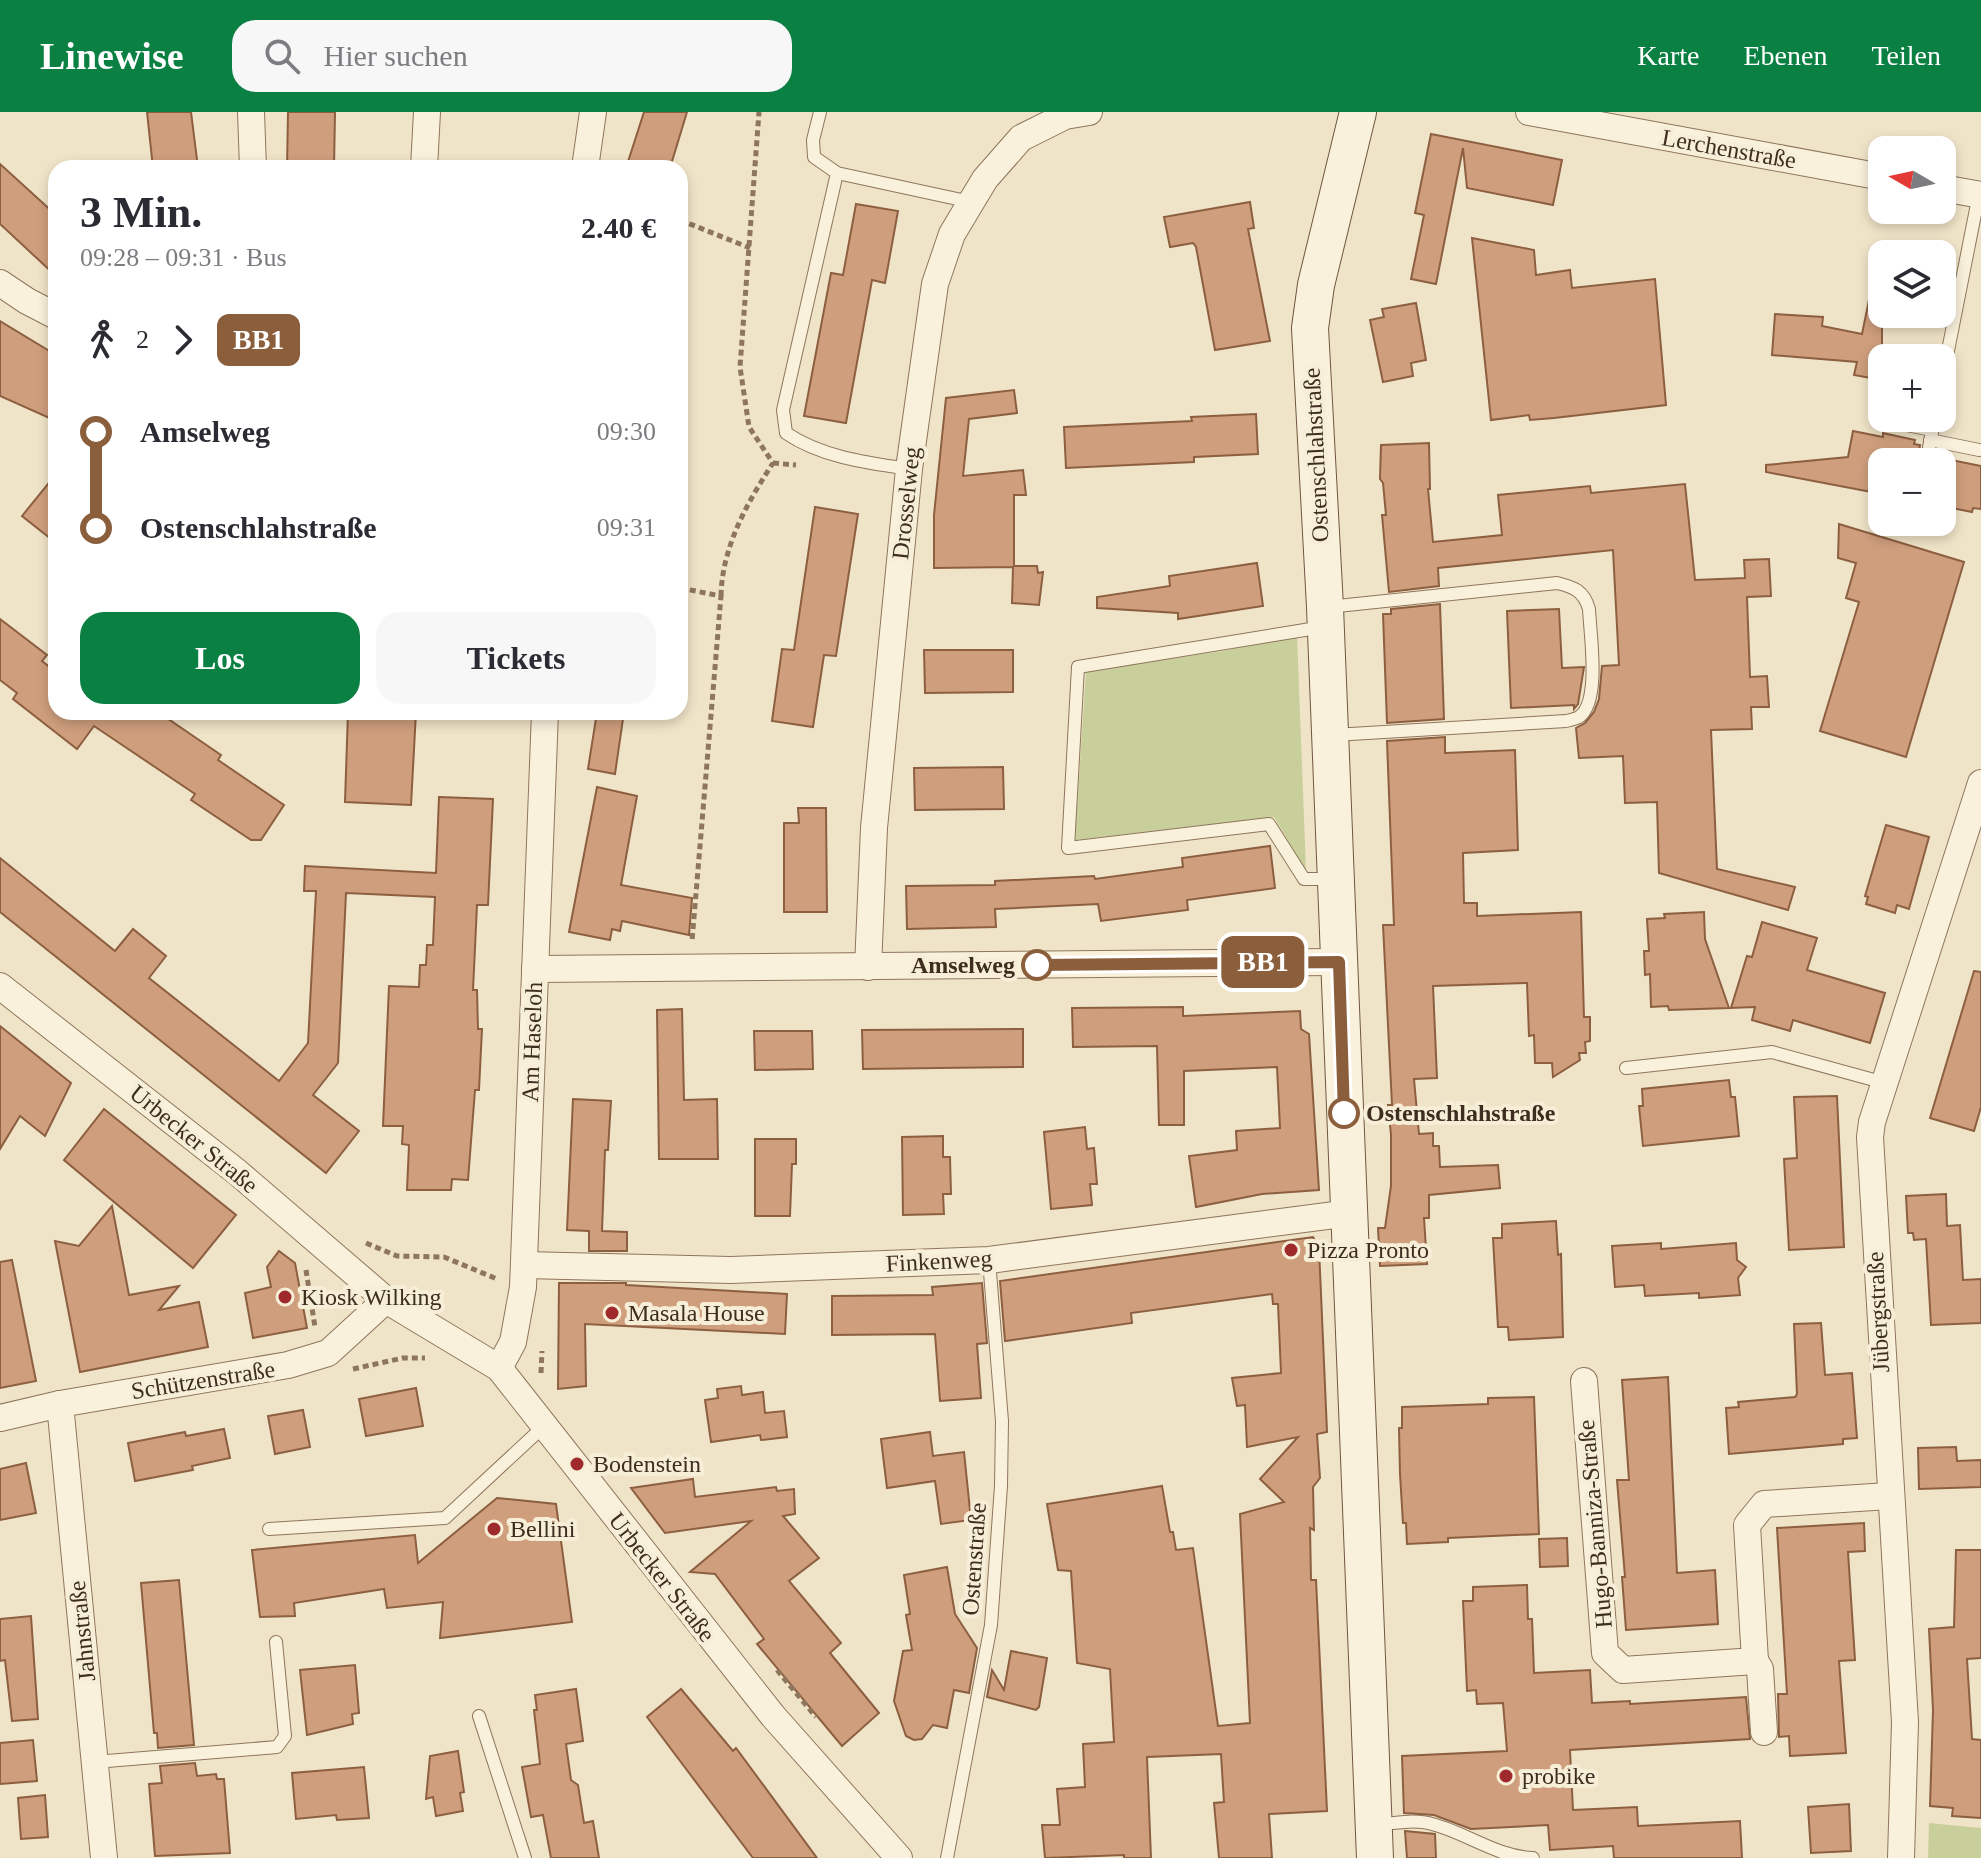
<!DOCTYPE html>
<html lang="de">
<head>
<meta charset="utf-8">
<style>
  body { margin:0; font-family:"Times New Roman",serif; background:#f7f7f7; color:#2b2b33; height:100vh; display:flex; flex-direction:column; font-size:30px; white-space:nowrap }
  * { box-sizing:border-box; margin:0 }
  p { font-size:26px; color:#7c7c81 }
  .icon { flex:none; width:44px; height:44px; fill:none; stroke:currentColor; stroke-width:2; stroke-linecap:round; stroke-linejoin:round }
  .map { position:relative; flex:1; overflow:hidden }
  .details { position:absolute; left:48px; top:48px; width:640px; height:560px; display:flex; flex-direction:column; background:#fff; border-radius:24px; box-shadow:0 4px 12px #0003 }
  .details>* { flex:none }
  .badge { padding:0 16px; border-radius:12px; font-size:28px; line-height:52px }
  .needle { width:52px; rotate:279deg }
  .buttons { position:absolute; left:1868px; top:24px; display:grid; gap:16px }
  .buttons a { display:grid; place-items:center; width:88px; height:88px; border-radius:16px; background:#fff; box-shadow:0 4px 12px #0003; font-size:40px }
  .map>.badge { position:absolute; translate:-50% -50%; box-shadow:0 0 0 4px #fff }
  .legs { display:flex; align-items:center; gap:12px; height:88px; padding:0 32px; font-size:26px }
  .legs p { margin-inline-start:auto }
  .head { display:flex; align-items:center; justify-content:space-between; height:136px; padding:0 32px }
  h1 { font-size:44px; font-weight:700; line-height:60px }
  .primary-button { display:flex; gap:16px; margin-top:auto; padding:16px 32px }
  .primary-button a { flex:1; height:92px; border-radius:24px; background:#0b8043; color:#fff; font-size:32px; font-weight:700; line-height:92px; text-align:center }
  .primary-button a+a { background:#f7f7f7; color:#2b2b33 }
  ul { padding:0 32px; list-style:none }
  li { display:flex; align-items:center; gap:28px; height:96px; font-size:30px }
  li i { display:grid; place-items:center; width:12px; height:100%; margin:0 10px; background:currentColor }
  li i::after { content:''; width:20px; height:20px; margin:-10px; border:6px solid; border-radius:50%; background:#fff }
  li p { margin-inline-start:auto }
  li:first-child i { background:linear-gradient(#0000 50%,currentColor 0) }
  li:last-child i { background:linear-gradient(currentColor 50%,#0000 0) }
  header { display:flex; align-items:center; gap:48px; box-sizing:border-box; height:112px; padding:0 40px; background:#0b8043; color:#fff }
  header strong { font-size:38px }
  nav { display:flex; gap:44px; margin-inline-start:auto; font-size:28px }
  .search { width:560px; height:72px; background:#f7f7f7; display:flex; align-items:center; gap:20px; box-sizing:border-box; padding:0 28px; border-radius:24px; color:#7c7c81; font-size:30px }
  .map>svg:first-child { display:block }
</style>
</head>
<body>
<header>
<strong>Linewise</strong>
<div class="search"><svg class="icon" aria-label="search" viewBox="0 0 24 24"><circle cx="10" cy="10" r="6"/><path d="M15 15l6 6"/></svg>Hier suchen</div>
<nav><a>Karte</a><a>Ebenen</a><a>Teilen</a></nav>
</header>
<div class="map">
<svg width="1981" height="1746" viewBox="0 0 1981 1746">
  <rect width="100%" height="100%" fill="#f0e4c8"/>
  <g fill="#c9cf9b">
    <polygon points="1297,523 1306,759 1274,705 1075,728 1086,559 1223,539"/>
    <polygon points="1929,1711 1981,1716 1981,1746 1928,1746"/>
  </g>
  <g fill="#cf9f7d" stroke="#8d5f41" stroke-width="2">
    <polygon points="147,0 191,0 198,56 153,56"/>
    <polygon points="288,0 335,0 334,56 287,56"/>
    <polygon points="644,0 687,0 670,56 626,56"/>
    <polygon points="1431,22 1562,48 1553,93 1467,76 1463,36 1436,172 1411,167 1424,103 1415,101"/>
    <polygon points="0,52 56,103 56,164 0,112"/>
    <polygon points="1250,90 1254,116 1248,117 1270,229 1215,238 1196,135 1193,131 1170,135 1164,105"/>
    <polygon points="856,92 898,99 885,171 872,168 846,311 804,304 831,161 843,163"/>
    <polygon points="1472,126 1534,138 1536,163 1570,158 1572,176 1655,167 1666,293 1554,306 1530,308 1529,303 1491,308"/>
    <polygon points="1870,183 1882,184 1882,268 1854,263 1857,250 1772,243 1775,202 1823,205 1822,214 1862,222"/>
    <polygon points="1416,191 1426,248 1411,251 1413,264 1383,270 1370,208 1384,205 1382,197"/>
    <polygon points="0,209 56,243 56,309 0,284"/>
    <polygon points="1014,278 1017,301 969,307 963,364 1023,358 1026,383 1014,383 1014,454 1037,454 1038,461 1043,460 1039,493 1012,491 1013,455 934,456 934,403 946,286"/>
    <polygon points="1256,302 1258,342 1194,345 1194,350 1066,356 1064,315 1192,309 1191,305"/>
    <polygon points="1853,319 1883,325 1883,321 1915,328 1914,332 1920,333 1917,350 1882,350 1882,382 1766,360 1766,353 1848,345"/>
    <polygon points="1429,331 1430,377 1428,377 1433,430 1502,423 1498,383 1590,374 1591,381 1685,372 1695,468 1745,466 1744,448 1769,447 1771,484 1747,485 1750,565 1767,564 1769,595 1751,595 1752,617 1711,618 1717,757 1795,775 1788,798 1659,761 1657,690 1625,691 1623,644 1579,646 1576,616 1585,611 1594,600 1599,587 1602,554 1619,553 1613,438 1438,456 1439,474 1389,480 1382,403 1386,403 1383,371 1380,367 1381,333"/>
    <polygon points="1938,339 1947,341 1946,347 1981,354 1981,397 1973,396 1972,400 1942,394 1942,350 1935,350"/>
    <polygon points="56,362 56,431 22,404"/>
    <polygon points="815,395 858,402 836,544 824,543 813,615 772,609 782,537 794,538"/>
    <polygon points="1839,412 1964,450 1906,645 1820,619 1859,490 1846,486 1856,451 1838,446"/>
    <polygon points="1257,451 1263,494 1178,507 1178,501 1097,496 1097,485 1170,474 1169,464"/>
    <polygon points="1440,492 1444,607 1387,611 1383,502 1391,502 1391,497"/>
    <polygon points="1559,497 1562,556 1584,555 1578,592 1574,597 1574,593 1511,596 1507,499"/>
    <polygon points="0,507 47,543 42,549 56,560 56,600 158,600 221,643 218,648 284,693 261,728 251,728 191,688 195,682 94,614 77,637 13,587 17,581 0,568"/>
    <polygon points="924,538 1013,538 1013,580 925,581"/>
    <polygon points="348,600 416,600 411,693 345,690"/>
    <polygon points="597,600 624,600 615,662 588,657"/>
    <polygon points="1445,625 1445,641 1515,638 1518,738 1463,741 1464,791 1477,791 1477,804 1581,800 1584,905 1590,905 1590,929 1585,930 1586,941 1579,941 1580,948 1553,965 1552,951 1535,951 1534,923 1529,924 1527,871 1433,874 1437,966 1414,967 1419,1022 1433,1021 1433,1034 1439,1034 1440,1055 1498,1053 1500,1076 1429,1083 1429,1106 1424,1106 1427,1152 1380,1154 1378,1116 1385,1116 1391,1074 1391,1023 1388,993 1392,993 1383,813 1394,813 1387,629"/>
    <polygon points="1003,655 1004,697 915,698 914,656"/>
    <polygon points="597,675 637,684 621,773 692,786 689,823 622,809 620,819 612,817 610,828 569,820"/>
    <polygon points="439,685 493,687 488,793 477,793 473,878 477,878 478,917 482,917 479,978 475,978 468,1068 452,1067 451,1078 407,1078 409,1033 402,1032 403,1014 383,1014 389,874 419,875 420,853 426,853 427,833 433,833 435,785 346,781 338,951 313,983 359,1019 326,1061 0,800 0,746 115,839 133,817 166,844 149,866 279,969 308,931 316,779 304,779 305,754 436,761"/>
    <polygon points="798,696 826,696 827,800 784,800 784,711 799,711"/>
    <polygon points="1886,713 1929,725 1909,797 1897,793 1895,801 1866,792 1868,785 1865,784"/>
    <polygon points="1270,734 1275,776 1187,788 1188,798 1101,809 1098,792 995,797 996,815 907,817 906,774 995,773 995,769 1094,764 1095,767 1183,755 1182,746"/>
    <polygon points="1704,800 1705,827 1729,896 1669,898 1668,894 1651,895 1650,862 1645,863 1644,839 1649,839 1647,807 1665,806 1664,802"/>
    <polygon points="1762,810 1817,826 1807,858 1885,881 1870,931 1793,908 1790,919 1752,908 1755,895 1731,896 1747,844 1752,845"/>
    <polygon points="1974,859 1981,860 1981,995 1974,1019 1930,1006"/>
    <polygon points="1183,895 1183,904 1300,899 1301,917 1309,922 1319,1078 1262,1082 1196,1095 1189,1044 1237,1038 1236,1019 1280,1016 1277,955 1184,959 1184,1013 1159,1013 1157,934 1073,935 1072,896"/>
    <polygon points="682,897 684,988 717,987 718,1047 659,1047 657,898"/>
    <polygon points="0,914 71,971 45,1024 20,1004 0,1037"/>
    <polygon points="1023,917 1023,955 863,957 862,918"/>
    <polygon points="754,919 812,919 813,957 755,958"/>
    <polygon points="1729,968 1731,985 1735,985 1739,1024 1643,1034 1639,994 1643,994 1642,977"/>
    <polygon points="1837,984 1844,1135 1789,1138 1784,1047 1797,1046 1794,985"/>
    <polygon points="573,987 611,989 608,1038 605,1038 602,1119 627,1120 627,1139 589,1139 589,1119 567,1118"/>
    <polygon points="104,997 236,1103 193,1156 64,1048"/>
    <polygon points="1085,1015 1087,1037 1094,1036 1097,1072 1090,1072 1092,1093 1051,1097 1044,1020"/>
    <polygon points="943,1024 943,1045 950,1045 951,1082 943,1082 944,1102 903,1103 902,1025"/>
    <polygon points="755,1027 796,1027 796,1052 792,1052 790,1104 755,1104"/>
    <polygon points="1946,1082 1947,1114 1960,1113 1963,1168 1981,1167 1981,1211 1931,1213 1926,1127 1914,1128 1913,1121 1908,1121 1906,1084"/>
    <polygon points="112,1094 129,1183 179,1174 159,1198 199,1190 208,1235 80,1260 55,1129 79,1134"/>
    <polygon points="1556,1109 1558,1143 1561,1142 1563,1225 1509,1228 1508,1215 1498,1215 1493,1126 1502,1126 1502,1112"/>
    <polygon points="1313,1125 1319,1136 1327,1320 1317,1322 1320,1366 1313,1375 1314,1418 1310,1416 1311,1468 1316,1468 1327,1699 1269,1702 1272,1746 1219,1746 1214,1691 1224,1690 1221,1642 1147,1645 1151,1746 1124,1746 1124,1743 1045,1746 1042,1713 1060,1713 1057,1677 1085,1675 1083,1632 1114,1630 1110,1557 1077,1551 1071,1459 1058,1458 1047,1392 1162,1374 1170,1420 1173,1420 1176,1438 1193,1436 1218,1614 1250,1611 1240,1402 1284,1390 1260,1367 1298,1325 1247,1335 1245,1293 1237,1294 1232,1266 1281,1261 1278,1192 1273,1192 1272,1182 1131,1201 1132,1211 1005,1229 1000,1169"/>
    <polygon points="1661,1131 1661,1137 1736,1131 1737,1148 1746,1155 1738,1166 1740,1183 1699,1186 1699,1181 1645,1184 1644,1173 1615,1175 1612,1134"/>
    <polygon points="279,1139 295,1151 307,1216 253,1226 245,1181 271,1175 267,1155"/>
    <polygon points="12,1148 36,1269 0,1276 0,1150"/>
    <polygon points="559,1171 626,1171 626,1173 787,1182 785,1222 585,1212 586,1274 558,1277"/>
    <polygon points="982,1171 987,1231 977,1232 981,1286 940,1289 935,1222 832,1223 832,1184 933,1183 932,1175"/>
    <polygon points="1821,1211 1825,1263 1852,1261 1857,1326 1843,1327 1843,1332 1729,1342 1726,1296 1739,1295 1738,1290 1795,1285 1797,1282 1794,1212"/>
    <polygon points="1668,1265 1677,1461 1715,1458 1718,1512 1626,1518 1622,1465 1625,1465 1617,1368 1629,1368 1622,1268"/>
    <polygon points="741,1274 742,1283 763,1280 765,1301 784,1299 787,1325 761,1328 760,1323 711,1330 705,1288 718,1286 717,1277"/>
    <polygon points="416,1276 423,1314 366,1324 359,1287"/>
    <polygon points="1534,1285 1539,1422 1448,1426 1448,1430 1407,1432 1406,1411 1403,1411 1400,1362 1399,1316 1402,1316 1402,1295 1488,1292 1488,1286"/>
    <polygon points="303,1298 310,1335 275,1342 268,1304"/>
    <polygon points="224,1317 230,1346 192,1354 193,1358 135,1369 128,1331 185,1320 186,1324"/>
    <polygon points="930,1320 933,1344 964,1340 971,1408 941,1412 935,1369 887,1376 881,1327"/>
    <polygon points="1956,1335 1957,1349 1981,1348 1981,1375 1919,1377 1918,1336"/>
    <polygon points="26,1351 36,1401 0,1408 0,1357"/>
    <polygon points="693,1367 695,1385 776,1375 777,1379 794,1377 795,1402 783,1404 819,1446 789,1469 841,1531 830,1541 879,1601 842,1634 757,1532 764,1527 715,1462 690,1460 751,1409 665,1421 631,1376"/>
    <polygon points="497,1386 556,1392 572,1510 440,1526 443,1490 387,1496 384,1477 294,1491 295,1504 260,1505 252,1438 415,1423 418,1451"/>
    <polygon points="1864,1411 1865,1439 1848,1440 1855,1548 1839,1549 1846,1641 1790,1644 1789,1624 1779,1625 1778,1582 1787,1582 1777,1416"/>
    <polygon points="1567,1426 1568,1454 1540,1455 1539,1427"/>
    <polygon points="1956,1438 1981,1438 1981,1546 1967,1547 1972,1627 1981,1628 1981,1706 1952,1704 1953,1696 1930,1694 1933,1598 1929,1517 1954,1515"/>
    <polygon points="947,1455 955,1502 977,1536 969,1581 954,1578 947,1616 933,1613 922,1627 914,1628 906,1624 894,1589 903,1539 912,1538 906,1503 910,1502 904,1463"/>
    <polygon points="179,1468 194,1633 158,1636 157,1621 154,1621 141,1471"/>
    <polygon points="1527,1473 1528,1507 1532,1507 1534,1561 1590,1558 1592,1591 1630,1589 1630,1592 1746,1585 1750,1627 1570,1638 1573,1698 1637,1695 1638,1714 1740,1709 1742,1746 1614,1746 1613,1734 1550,1738 1548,1713 1471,1717 1434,1703 1404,1701 1402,1644 1507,1639 1503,1591 1477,1592 1476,1578 1467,1579 1463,1489 1473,1489 1473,1475"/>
    <polygon points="31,1504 38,1607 12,1609 5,1548 0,1549 0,1507"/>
    <polygon points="1011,1539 1047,1546 1039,1595 1036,1598 987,1585 992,1558 1004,1578"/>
    <polygon points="355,1553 359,1601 352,1602 353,1612 307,1623 300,1558"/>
    <polygon points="576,1577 583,1629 566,1632 571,1668 578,1673 584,1711 593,1709 599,1746 551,1746 543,1703 531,1705 522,1655 540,1652 534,1598 537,1598 535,1583"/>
    <polygon points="681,1577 733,1639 736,1636 817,1746 753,1746 647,1605"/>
    <polygon points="33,1628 37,1669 0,1672 0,1631"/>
    <polygon points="458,1639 464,1680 460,1681 463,1699 436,1704 433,1685 426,1687 430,1644"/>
    <polygon points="195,1651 197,1664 216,1662 217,1667 224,1667 230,1741 155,1744 149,1672 162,1671 160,1654"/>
    <polygon points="364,1655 369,1706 337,1708 336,1703 296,1707 292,1661"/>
    <polygon points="45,1683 48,1725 21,1727 18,1686"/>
    <polygon points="1849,1692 1851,1739 1811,1741 1808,1695"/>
    <polygon points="1405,1719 1435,1722 1436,1746 1407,1746"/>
  </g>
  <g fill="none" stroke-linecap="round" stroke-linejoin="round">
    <defs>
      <g id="lane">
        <polyline points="820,0 813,28 814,45 837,61 971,90"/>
        <path d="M837,61L783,298L786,321C821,345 867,351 909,357"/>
        <polyline points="1942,269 1979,82"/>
        <polyline points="1891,310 1932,318"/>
        <polyline points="1930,328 1979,338"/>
        <polyline points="1926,350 1935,306"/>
        <path d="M1328,495L1557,471C1574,475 1584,479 1589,497C1590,522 1601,590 1579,605C1575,607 1571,608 1566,609L1334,623"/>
        <polyline points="1323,515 1078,555 1068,736 1269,712 1304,767 1333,767"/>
        <polyline points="1626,956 1772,940 1885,971"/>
        <polyline points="269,1417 445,1406 543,1315"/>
        <polyline points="479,1604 525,1746"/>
        <polyline points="95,1650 277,1635 285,1624 276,1530"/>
        <path d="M1376,1713C1394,1711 1415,1707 1432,1712C1467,1721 1497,1745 1533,1746"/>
        <polyline points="947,1746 991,1513 1001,1374 1002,1309 989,1148"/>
      </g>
      <g id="street">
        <polyline points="251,0 253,56"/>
        <polyline points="1529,0 1882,65"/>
        <polyline points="424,56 427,0"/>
        <polyline points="585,56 593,0"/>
        <polyline points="1942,76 1981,83"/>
        <polyline points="0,171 27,189 56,204"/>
        <polyline points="868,855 874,716 909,357 935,172 952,122 985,67 1021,26 1065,4 1089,0"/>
        <polyline points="535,857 1339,850"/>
        <polyline points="0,874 237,1060 386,1188 499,1256 773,1604 899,1746"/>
        <polyline points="524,1153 731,1158 989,1148 1350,1101"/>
        <polyline points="499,1256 513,1230 523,1175 545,600"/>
        <polyline points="1584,1269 1605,1541 1623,1558 1755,1549 1747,1413 1764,1392 1889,1384"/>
        <polyline points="60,1292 104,1746"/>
        <polyline points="0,1306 60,1292 288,1253 328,1241 386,1188"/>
        <polyline points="1755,1549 1760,1557 1764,1620"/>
        <polyline points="1901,1746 1905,1610 1870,1025 1872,1010 1981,671"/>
      </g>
      <polyline id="secondary" points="1358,0 1316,173 1310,216 1325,495 1375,1746"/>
    </defs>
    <use href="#lane" stroke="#8d765c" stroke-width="14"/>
    <use href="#street" stroke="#8d765c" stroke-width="28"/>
    <use href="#secondary" stroke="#6f573f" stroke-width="38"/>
    <g stroke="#8d765c" stroke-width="5" stroke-dasharray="6 4" stroke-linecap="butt">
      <polyline points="680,108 750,136"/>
      <polyline points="773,351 796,353"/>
      <polyline points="680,476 721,484 692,829"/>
      <path d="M721,484C722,435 747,391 773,351L749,315L740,255L759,0"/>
      <polyline points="366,1131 397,1144 444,1145 497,1167"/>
      <polyline points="306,1158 315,1215"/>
      <polyline points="353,1257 403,1246 425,1246"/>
      <polyline points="541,1261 542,1239"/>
      <polyline points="777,1558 816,1605"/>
    </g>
    <use href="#lane" stroke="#faf1dc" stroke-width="12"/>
    <use href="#street" stroke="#faf1dc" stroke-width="26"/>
    <use href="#secondary" stroke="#faf1dc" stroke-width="36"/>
  </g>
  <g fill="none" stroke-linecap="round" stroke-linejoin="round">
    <defs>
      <polyline id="line-1" points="1037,853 1339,850 1344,1001"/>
    </defs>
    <use href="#line-1" stroke="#fff" stroke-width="18"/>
    <use href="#line-1" stroke="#8b5e3c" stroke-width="12"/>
  </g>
  <g fill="#fff" stroke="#8b5e3c" stroke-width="4">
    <circle cx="1037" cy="853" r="14"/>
    <circle cx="1344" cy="1001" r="14"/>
  </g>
  <g fill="#9e2a2b" stroke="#f7eed8" stroke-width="3">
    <circle cx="1291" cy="1138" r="8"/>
    <circle cx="285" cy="1185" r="8"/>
    <circle cx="612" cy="1201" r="8"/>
    <circle cx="577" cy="1352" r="8"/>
    <circle cx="494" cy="1417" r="8"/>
    <circle cx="1506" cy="1664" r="8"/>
  </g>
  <g text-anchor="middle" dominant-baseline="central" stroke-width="8" stroke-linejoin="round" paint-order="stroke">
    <g font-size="24" fill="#3d2e20" stroke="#f7eed8">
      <text transform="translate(1729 37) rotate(10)">Lerchenstraße</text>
      <text transform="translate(1316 343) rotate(-93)">Ostenschlahstraße</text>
      <text transform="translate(906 391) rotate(-84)">Drosselweg</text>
      <text transform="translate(532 930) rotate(-88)">Am Haseloh</text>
      <text transform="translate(194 1027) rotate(39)">Urbecker Straße</text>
      <text transform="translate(939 1149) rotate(-3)">Finkenweg</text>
      <text transform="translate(1878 1200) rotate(-93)">Jübergstraße</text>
      <text transform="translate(203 1268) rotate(-9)">Schützenstraße</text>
      <text transform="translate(1595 1412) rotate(-95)">Hugo-Banniza-Straße</text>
      <text transform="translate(974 1447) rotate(-86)">Ostenstraße</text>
      <text transform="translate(662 1465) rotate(52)">Urbecker Straße</text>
      <text transform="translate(82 1519) rotate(-96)">Jahnstraße</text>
    </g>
    <g font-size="24" font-weight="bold" fill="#3d2e20" stroke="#f7eed8" text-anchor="end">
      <text x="1015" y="853">Amselweg</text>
      <text x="1366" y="1001" text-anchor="start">Ostenschlahstraße</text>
    </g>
    <g font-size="24" fill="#3d2e20" stroke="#f7eed8" text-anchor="start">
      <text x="1307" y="1138">Pizza Pronto</text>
      <text x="301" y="1185">Kiosk Wilking</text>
      <text x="628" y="1201">Masala House</text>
      <text x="593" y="1352">Bodenstein</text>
      <text x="510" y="1417">Bellini</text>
      <text x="1522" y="1664">probike</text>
    </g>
  </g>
</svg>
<div class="buttons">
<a><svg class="needle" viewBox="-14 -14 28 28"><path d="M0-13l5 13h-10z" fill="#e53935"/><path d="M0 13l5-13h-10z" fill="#7c7c81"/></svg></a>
<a><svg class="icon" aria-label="layers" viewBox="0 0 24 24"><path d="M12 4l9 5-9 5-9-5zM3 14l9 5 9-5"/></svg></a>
<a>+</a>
<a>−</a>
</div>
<b class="badge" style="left:1263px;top:850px;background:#8b5e3c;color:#fff">BB1</b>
<section class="details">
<div class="head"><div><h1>3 Min.</h1><p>09:28 – 09:31 · Bus</p></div><b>2.40 €</b></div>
<div class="legs"><svg class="icon" aria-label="walk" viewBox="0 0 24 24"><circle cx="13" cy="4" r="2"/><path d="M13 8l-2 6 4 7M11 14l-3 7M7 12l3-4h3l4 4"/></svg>2<svg class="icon" aria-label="forward" viewBox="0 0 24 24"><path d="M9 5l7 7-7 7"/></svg><b class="badge" style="background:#8b5e3c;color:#fff">BB1</b></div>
<ul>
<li><i style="color:#8b5e3c"></i><b>Amselweg</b><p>09:30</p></li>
<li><i style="color:#8b5e3c"></i><b>Ostenschlahstraße</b><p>09:31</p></li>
</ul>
<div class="primary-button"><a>Los</a><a>Tickets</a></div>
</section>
</div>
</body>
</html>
